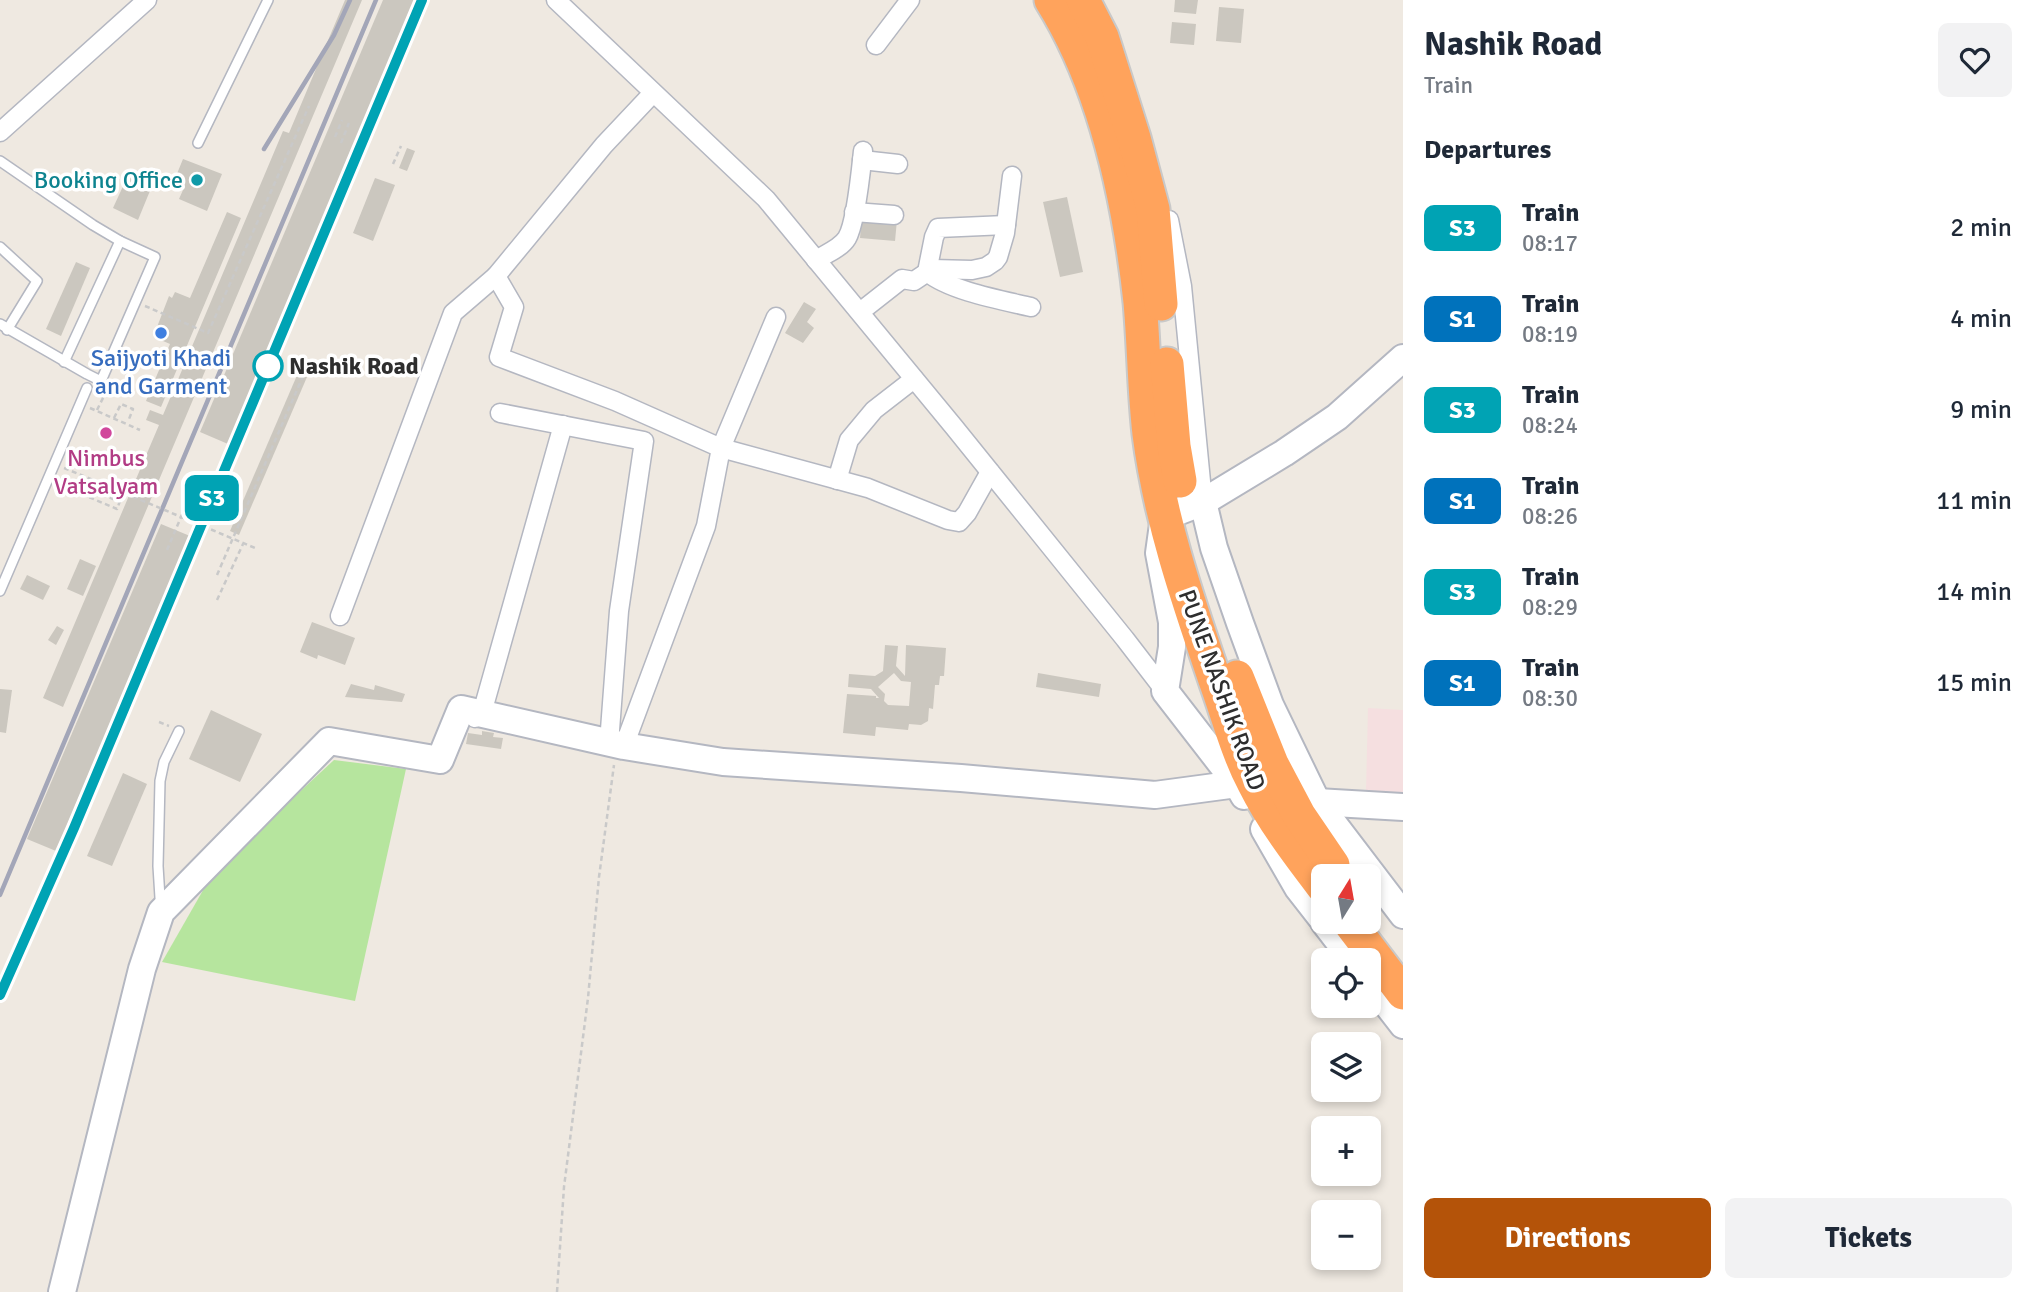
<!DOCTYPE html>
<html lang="en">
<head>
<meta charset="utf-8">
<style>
  body { margin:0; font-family:Signika,sans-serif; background:#f2f2f3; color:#1f2937; height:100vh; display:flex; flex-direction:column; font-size:26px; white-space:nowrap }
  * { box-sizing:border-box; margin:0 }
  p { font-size:23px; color:#747a83 }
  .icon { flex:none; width:38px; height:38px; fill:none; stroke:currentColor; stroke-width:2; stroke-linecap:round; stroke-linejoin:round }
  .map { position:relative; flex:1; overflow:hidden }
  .panel { display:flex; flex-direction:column; background:#fff; width:630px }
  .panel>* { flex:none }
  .badge { padding:0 14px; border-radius:10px; font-size:24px; line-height:46px }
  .needle { width:46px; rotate:11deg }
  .tools { position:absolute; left:1311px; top:864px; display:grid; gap:14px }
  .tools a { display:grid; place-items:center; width:70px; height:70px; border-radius:10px; background:#fff; box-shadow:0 4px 10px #0003; font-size:35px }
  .map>.badge { position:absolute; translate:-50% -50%; box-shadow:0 0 0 4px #fff }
  h2 { padding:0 21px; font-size:26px; line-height:63px }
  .round { display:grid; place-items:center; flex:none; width:74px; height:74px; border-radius:10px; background:#f2f2f3 }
  .summary { display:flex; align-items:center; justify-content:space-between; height:119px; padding:0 21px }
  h1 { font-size:33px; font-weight:700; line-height:52px }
  .cta { display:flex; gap:14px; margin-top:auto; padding:14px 21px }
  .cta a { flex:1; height:80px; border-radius:10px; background:#b45309; color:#fff; font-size:28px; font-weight:700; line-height:80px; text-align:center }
  .cta a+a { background:#f2f2f3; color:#1f2937 }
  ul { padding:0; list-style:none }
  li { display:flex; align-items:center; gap:21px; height:91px; padding:0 21px }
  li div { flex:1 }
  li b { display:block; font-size:26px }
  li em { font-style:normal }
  li .badge { min-width:77px; font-weight:700; text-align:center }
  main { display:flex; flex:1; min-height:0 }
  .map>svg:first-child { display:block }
</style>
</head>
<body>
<main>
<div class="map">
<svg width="1403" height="1292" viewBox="0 0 1403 1292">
  <rect width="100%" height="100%" fill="#efe9e1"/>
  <polygon fill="#f5dfe0" points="1368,708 1403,710 1403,795 1366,791"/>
  <polygon fill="#b6e59e" points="334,760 406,769 355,1001 162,962 214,871"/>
  <g fill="#cbc7bf" fill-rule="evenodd">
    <polygon points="345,0 362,0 63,707 43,698 159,425 146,420 150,410 163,415 283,131 289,133"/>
    <polygon points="383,0 417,0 228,444 200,432"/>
    <polygon points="1175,0 1198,0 1196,14 1174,12"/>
    <polygon points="1219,7 1244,9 1241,43 1216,41"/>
    <polygon points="1172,22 1196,24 1194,45 1170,43"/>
    <polygon points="407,148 415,151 407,171 399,168"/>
    <polygon points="183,159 222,174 207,211 179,199 183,190 172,186"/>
    <polygon points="130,171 154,181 138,220 113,208"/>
    <polygon points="375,178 395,185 373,241 353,233"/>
    <polygon points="1067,197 1083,272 1060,277 1043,202"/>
    <polygon points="227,212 241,218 161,407 146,401 170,344 156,338 160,328 157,327 169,296 172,298 175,292 190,298"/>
    <polygon points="862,216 897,220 895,241 860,238"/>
    <polygon points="76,262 90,268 61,336 46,329"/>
    <polygon points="804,302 816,309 807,322 814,328 803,343 785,333"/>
    <polygon points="298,373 307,377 239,535 230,531"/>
    <polygon points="161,524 190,536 56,851 27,839"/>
    <polygon points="80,559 96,566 83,596 67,589"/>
    <polygon points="27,575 50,586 43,600 20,589"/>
    <polygon points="312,622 355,638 345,665 318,655 317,659 300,652"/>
    <polygon points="57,626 64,630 56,645 48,640"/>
    <path d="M885,645L898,646L896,666L905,676L906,645L946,648L944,676H940L939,685H935L933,709L929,708L928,721L921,725L909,724L908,730L876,727L875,736L843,733L847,694L876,696V698H879L871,689L848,687L849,674L875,676L883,671ZM894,673L901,681L911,682L909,706L888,705L884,701L885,694L878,687Z"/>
    <polygon points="1038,673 1101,684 1099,697 1036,687"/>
    <polygon points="351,684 374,690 375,685 405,694 402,702 345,697"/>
    <polygon points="0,689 12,690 6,733 0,732"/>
    <polygon points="211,710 262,734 240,782 189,759"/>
    <polygon points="482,731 494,733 493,737 503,738 501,749 466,744 468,733 482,735"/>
    <polygon points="123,773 147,784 112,866 87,856"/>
  </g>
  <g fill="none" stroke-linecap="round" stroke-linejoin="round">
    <defs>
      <g id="lane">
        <polyline points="198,143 268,0"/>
        <polyline points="0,161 93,225 120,241 155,257 101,381 87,374 0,324"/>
        <polyline points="0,247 37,281 7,330"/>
        <polyline points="64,362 120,241"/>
        <polyline points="0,591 87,388"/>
        <polyline points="164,902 160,898 158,866 160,781 164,762 179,731"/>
      </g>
      <g id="street">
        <polyline points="556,0 766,199 954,427 1125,639 1165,691"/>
        <polyline points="876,45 910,0"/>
        <polyline points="0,132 147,0"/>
        <polyline points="862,160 898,164"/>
        <polyline points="854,212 894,215"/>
        <polyline points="1169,220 1182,286 1203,502"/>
        <path d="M1006,225L938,228L934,237L927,272C950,291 1001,300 1031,307"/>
        <path d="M816,260C826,254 841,248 847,238C856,223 861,170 863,151"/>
        <polyline points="860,312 902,279 914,281 932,269 972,270 986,267 995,261 998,257 1005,233 1012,176"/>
        <polyline points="776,317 721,448 868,488 948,520 959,522 967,513 990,472"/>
        <polyline points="500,413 644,441 619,611 609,743"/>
        <polyline points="837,480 849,440 874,410 914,379"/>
        <polyline points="340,616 453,313 496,276"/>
        <polyline points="475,718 482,713 563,425"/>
        <polyline points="624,746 706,526 721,448 615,401 499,357 514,307 496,276 604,145 653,93"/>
      </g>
      <g id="secondary">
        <polyline points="1203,502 1214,548 1240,623 1270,705 1317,802 1403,915"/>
        <polyline points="1244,796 1237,784 1165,691 1172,647 1172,622 1159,553 1164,517 1203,502 1284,453 1337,417 1403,358"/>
        <polyline points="1317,802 1403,807"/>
        <polyline points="1264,829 1298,888 1323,920"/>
        <polyline points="1324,922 1354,961"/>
        <polyline points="1368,980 1403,1025"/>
        <polyline points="62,1292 142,969 161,912 329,741 440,760 461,709 624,746 723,762 961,778 1155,795 1237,784 1251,780"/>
      </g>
      <g id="highway">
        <path d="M1051,0C1106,88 1129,200 1140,302C1144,346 1144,390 1149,434C1160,520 1188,601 1216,683C1228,716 1237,752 1253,782C1272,820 1297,853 1323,887"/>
        <polyline points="1083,0 1102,37 1134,138 1153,209 1161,304"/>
        <polyline points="1167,364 1174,446 1180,481"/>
        <polyline points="1237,677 1272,764 1299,815 1333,865"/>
        <polyline points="1349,922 1403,993"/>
      </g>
    </defs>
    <use href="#lane" stroke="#b4b7c1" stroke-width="12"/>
    <use href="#street" stroke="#b4b7c1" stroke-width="21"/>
    <use href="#secondary" stroke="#b4b7c1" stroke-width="30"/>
    <use href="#highway" stroke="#c9c9c9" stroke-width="37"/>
    <g stroke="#c9c9c9" stroke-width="2.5" stroke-dasharray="5 3.5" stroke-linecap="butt">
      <polyline points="335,137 342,120"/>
      <polyline points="341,143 349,123"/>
      <polyline points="393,164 401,146"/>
      <polyline points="145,306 208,333 309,106"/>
      <polyline points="90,408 140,430"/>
      <polyline points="97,410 105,394 104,391"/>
      <polyline points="114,418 121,404 133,409 129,419"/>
      <polyline points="64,468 117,490"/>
      <polyline points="63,477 120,502"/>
      <polyline points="58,484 117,509 123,493"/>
      <polyline points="167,550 184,510"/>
      <polyline points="217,575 306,369"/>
      <polyline points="217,600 243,544"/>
      <polyline points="159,722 169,726"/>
      <polyline points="557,1292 564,1187 588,998 599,877 614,765"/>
    </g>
    <use href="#lane" stroke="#fff" stroke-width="9"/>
    <use href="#street" stroke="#fff" stroke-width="18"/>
    <use href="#secondary" stroke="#fff" stroke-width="26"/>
    <use href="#highway" stroke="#ffa35c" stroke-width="33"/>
    <g stroke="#a3a6b8" stroke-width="4.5">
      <polyline points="264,149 334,35 350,0"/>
      <polyline points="0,895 376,0"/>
      <polyline points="0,995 74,828 422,0"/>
    </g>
    <polyline stroke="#c9c9c9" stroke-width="2.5" stroke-dasharray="5 3.5" stroke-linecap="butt" points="117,490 255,548"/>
  </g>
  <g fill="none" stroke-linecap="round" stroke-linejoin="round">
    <defs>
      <polyline id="line" points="0,995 74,828 422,0"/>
    </defs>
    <use href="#line" stroke="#fff" stroke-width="16"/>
    <use href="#line" stroke="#00a3b4" stroke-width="10"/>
  </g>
  <circle fill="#0f9aa8" stroke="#fff" stroke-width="2.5" cx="197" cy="180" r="7"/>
  <circle fill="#3f7fe0" stroke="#fff" stroke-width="2.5" cx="161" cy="333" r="7"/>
  <circle fill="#fff" stroke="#00a3b4" stroke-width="3.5" cx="268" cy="366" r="14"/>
  <circle fill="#d1479c" stroke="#fff" stroke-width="2.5" cx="106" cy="433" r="7"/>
  <g text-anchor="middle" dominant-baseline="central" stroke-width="7" stroke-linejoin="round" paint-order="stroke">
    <g font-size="24" fill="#0d838f" stroke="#fff" text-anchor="end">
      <text x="183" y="180">Booking Office</text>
    </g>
    <g font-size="24" fill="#366cbe" stroke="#fff">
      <text x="161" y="358">Saijyoti Khadi<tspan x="161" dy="28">and Garment</tspan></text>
    </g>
    <g font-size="24" font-weight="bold" fill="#2e2e2e" stroke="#fff" text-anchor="start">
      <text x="289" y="366">Nashik Road</text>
    </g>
    <g font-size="24" fill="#b23c85" stroke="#fff">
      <text x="106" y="458">Nimbus<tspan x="106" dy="28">Vatsalyam</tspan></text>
    </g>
    <g font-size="24" fill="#2e2e2e" stroke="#fff">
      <text transform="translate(1222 690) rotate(70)">PUNE NASHIK ROAD</text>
    </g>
  </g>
</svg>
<div class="tools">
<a><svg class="needle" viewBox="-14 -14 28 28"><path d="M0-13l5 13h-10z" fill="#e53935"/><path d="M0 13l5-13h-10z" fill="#747a83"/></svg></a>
<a><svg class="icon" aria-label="locate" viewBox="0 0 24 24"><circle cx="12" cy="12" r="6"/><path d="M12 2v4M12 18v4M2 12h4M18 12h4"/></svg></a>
<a><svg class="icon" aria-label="layers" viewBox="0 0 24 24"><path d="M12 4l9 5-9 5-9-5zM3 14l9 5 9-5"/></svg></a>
<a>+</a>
<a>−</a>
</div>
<b class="badge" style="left:212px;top:498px;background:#00a3b4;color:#fff">S3</b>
</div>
<section class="panel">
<div class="summary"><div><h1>Nashik Road</h1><p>Train</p></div><a class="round"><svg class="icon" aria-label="heart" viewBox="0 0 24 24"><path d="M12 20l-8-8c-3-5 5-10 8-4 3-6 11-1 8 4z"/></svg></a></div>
<h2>Departures</h2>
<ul>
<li><span class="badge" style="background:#00a3b4;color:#fff">S3</span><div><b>Train</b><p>08:17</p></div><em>2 min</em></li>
<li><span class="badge" style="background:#0072bc;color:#fff">S1</span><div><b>Train</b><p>08:19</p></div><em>4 min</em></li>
<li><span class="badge" style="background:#00a3b4;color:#fff">S3</span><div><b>Train</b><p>08:24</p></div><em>9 min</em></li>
<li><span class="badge" style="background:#0072bc;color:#fff">S1</span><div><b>Train</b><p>08:26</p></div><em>11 min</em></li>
<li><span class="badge" style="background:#00a3b4;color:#fff">S3</span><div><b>Train</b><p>08:29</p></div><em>14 min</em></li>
<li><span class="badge" style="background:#0072bc;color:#fff">S1</span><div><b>Train</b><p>08:30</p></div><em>15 min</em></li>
</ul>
<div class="cta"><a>Directions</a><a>Tickets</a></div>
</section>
</main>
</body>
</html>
